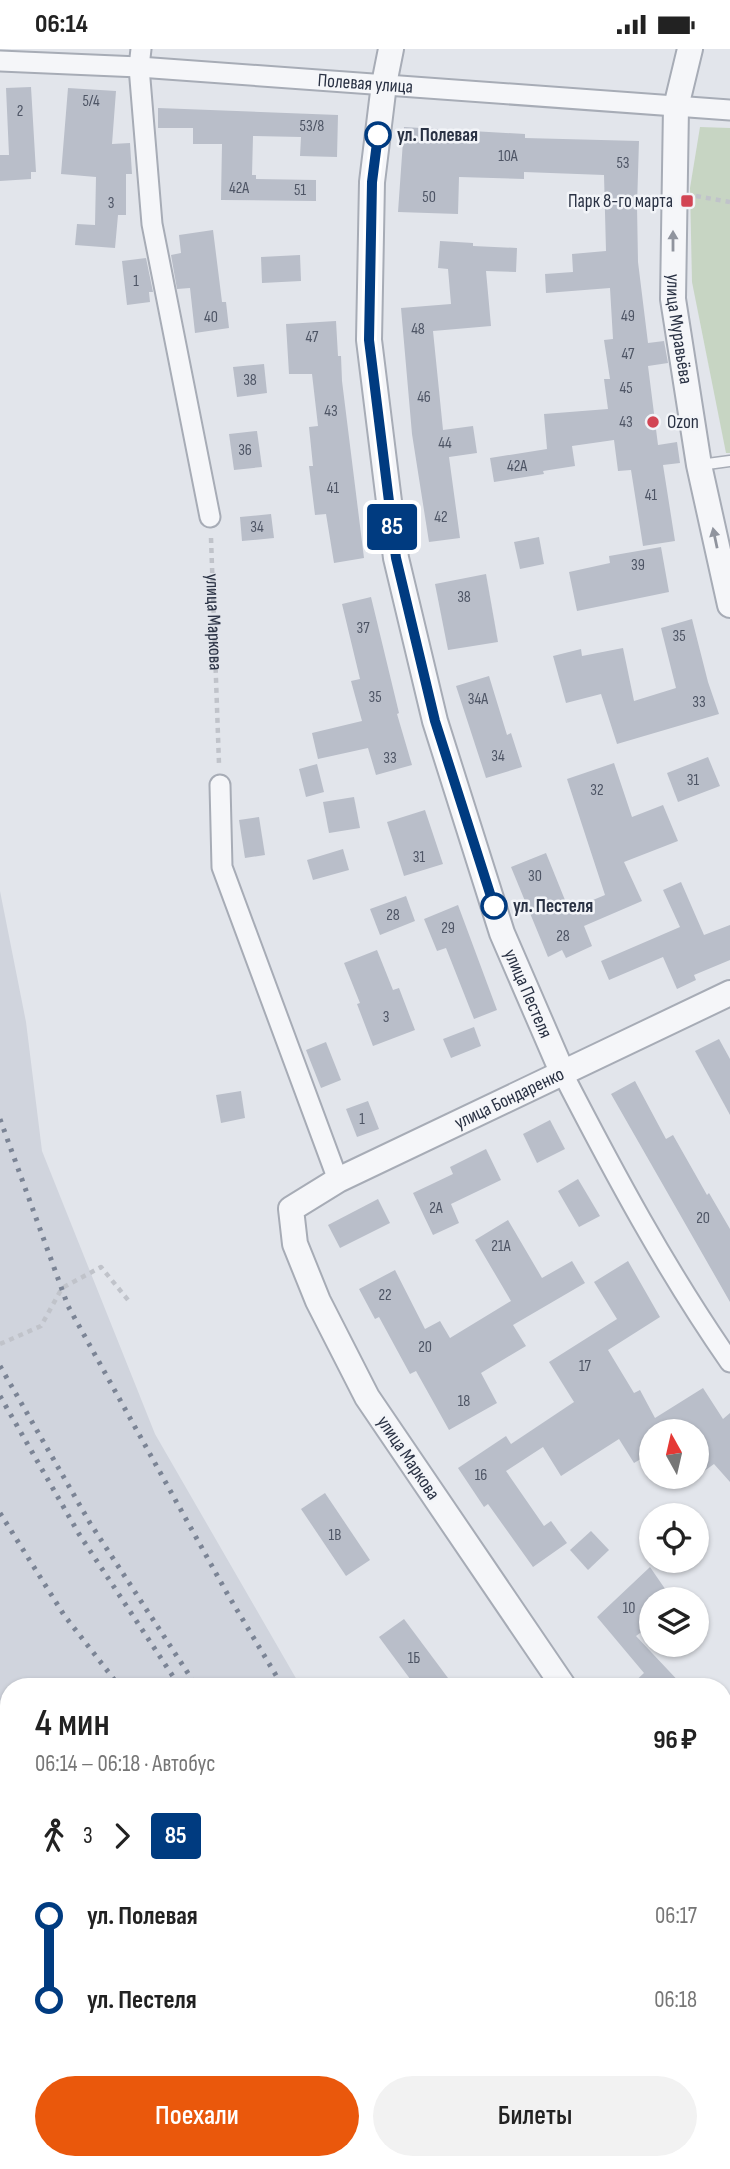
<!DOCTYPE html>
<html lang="ru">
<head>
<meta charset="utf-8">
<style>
  body { margin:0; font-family:"Sofia Sans Condensed",sans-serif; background:#f2f2f2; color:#222; height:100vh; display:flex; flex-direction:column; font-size:26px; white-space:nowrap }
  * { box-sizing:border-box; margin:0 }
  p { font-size:23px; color:#767676 }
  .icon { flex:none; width:38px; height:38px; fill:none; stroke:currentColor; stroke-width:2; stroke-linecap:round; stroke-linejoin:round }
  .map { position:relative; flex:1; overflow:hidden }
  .panel { position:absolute; left:0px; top:1629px; width:732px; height:492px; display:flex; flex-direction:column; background:#fff; border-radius:28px 28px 0 0; box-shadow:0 2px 5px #0004 }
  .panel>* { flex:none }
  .badge { padding:0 14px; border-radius:5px; font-size:24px; line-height:46px }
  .needle { width:46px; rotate:352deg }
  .fabs { position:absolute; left:639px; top:1370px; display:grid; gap:14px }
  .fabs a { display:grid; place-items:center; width:70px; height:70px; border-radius:50%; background:#fff; box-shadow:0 2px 5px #0004; font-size:35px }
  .map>.badge { position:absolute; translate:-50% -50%; box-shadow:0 0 0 4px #fff }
  .legs { display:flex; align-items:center; gap:10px; height:77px; padding:0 35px; font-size:23px }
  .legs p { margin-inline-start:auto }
  .head { display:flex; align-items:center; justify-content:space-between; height:119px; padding:0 35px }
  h1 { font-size:38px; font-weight:600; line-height:52px }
  .action { display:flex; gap:14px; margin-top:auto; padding:14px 35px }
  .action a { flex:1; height:80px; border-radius:42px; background:#ea580c; color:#fff; font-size:28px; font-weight:600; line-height:80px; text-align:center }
  .action a+a { background:#f2f2f2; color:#222 }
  ul { padding:0 35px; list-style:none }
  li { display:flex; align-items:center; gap:24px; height:84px; font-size:26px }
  li i { display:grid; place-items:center; width:10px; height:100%; margin:0 9px; background:currentColor }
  li i::after { content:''; width:18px; height:18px; margin:-9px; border:5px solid; border-radius:50%; background:#fff }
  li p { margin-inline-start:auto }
  li:first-child i { background:linear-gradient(#0000 50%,currentColor 0) }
  li:last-child i { background:linear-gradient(currentColor 50%,#0000 0) }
  .status { display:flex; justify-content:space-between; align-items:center; height:49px; padding:0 35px; background:#fff; direction:ltr }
  .status svg { height:19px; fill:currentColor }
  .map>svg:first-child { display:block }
</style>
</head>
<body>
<div class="status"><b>06:14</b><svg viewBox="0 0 49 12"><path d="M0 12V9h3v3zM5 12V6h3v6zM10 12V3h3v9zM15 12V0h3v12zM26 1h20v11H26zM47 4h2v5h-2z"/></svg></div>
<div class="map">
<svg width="730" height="2120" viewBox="0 0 730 2120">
  <rect width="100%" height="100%" fill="#e2e5eb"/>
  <g fill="#d0d4dd">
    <polygon points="0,842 26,973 42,1102 155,1385 301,1638 9,1638 9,1855 0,1847"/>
    <polygon points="239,2112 703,2112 712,2120 244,2120"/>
  </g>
  <g fill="#c7d5c3">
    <polygon points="700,78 730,79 730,404 726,404 692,233 690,139"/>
    <polygon points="95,2112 192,2112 199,2120 65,2120"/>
  </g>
  <g fill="#b9bec9">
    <polygon points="31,38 36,123 31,123 31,130 0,132 0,106 9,106 6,39"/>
    <polygon points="68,39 116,42 112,95 130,94 132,125 126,125 126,166 118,166 115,199 75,196 77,175 95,176 96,128 61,125"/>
    <polygon points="158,59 338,66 337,108 300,107 301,88 253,87 252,126 256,126 256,130 316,131 316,152 221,151 222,95 193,95 193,79 158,79"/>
    <polygon points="404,78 525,85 525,89 639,92 637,157 638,213 648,294 664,292 668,314 648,317 658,396 677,393 680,414 663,416 675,492 643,497 631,421 618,422 614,391 572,397 575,417 543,422 544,425 494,433 490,409 547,400 544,365 608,360 604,330 610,330 604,291 613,290 610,239 546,244 545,225 573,223 572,205 606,202 604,126 524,123 524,130 459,128 458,165 398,163"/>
    <polygon points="213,181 222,253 226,253 229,279 195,284 190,239 177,240 171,206 181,204 179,186"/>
    <polygon points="440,192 473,194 473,197 517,199 516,223 486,222 491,277 433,282 443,381 473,377 477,404 449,408 460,489 429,493 412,385 401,259 451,255 448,220 438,219"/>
    <polygon points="300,206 301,232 262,234 261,208"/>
    <polygon points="146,209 153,243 149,243 150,253 127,256 122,212"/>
    <polygon points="336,272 338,307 341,307 342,332 364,509 334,514 326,465 315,466 309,417 313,417 309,378 318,377 312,325 289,325 286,275"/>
    <polygon points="264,315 267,344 237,348 233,318"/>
    <polygon points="257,382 262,418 234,421 229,385"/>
    <polygon points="271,465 274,489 242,492 240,468"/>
    <polygon points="539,488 544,515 520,520 514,493"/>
    <polygon points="661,498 669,543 577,562 569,523 610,514 609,507"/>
    <polygon points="486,525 498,593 448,601 435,535"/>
    <polygon points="371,548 399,664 397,665 412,716 376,726 368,699 318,710 312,684 362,672 351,632 360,630 342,555"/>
    <polygon points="692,570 708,633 719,665 617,695 601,645 566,654 553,607 581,600 582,607 623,599 634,652 676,639 661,579"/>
    <polygon points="489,627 507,686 511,684 522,718 486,729 456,637"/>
    <polygon points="708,708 720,737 678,753 667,724"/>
    <polygon points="614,714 632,768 663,756 678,792 624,813 642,852 584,877 592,897 566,909 562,901 548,908 511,818 546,804 569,861 605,846 567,730"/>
    <polygon points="317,715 324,743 306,748 299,720"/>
    <polygon points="354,748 360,779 329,784 323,753"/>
    <polygon points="425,761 443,815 404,827 387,773"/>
    <polygon points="259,768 265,806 245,809 239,771"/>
    <polygon points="343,800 349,821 313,831 307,811"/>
    <polygon points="681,833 704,886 730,876 730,911 694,926 696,931 677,940 663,908 609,931 601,912 680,878 663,841"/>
    <polygon points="406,847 415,872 380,886 370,860"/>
    <polygon points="458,856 497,961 474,970 446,899 437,902 424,870"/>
    <polygon points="377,901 393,941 399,939 415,981 373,997 357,955 360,954 344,914"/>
    <polygon points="474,978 481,997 451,1009 443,990"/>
    <polygon points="719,990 730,1010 730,1066 695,1002"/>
    <polygon points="326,993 341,1031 321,1039 306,1001"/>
    <polygon points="635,1032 666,1090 673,1086 707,1146 709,1144 730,1180 730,1253 611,1045"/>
    <polygon points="241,1042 245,1069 221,1074 216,1046"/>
    <polygon points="368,1052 379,1080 357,1088 346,1060"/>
    <polygon points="550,1071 565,1100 537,1114 523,1085"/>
    <polygon points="486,1100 501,1131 451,1155 459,1174 433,1186 413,1144 453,1125 450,1118"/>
    <polygon points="578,1130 600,1167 579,1178 558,1142"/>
    <polygon points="378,1150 390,1174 340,1199 328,1176"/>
    <polygon points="508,1171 542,1229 572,1212 585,1234 513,1276 526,1297 481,1324 497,1354 449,1381 416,1322 410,1325 379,1268 375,1270 359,1240 395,1221 425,1280 440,1272 450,1289 511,1252 475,1191"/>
    <polygon points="628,1212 660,1268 608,1301 634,1344 640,1341 655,1369 703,1339 723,1370 730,1364 730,1433 714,1415 696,1428 696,1382 651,1382 651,1404 634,1414 619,1390 561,1427 543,1398 506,1422 544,1477 551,1472 567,1494 533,1518 488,1455 484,1458 458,1419 506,1387 511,1395 574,1353 549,1313 617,1270 594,1233"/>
    <polygon points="325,1444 370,1511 346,1527 301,1460"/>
    <polygon points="591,1482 609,1501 588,1521 570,1501"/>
    <polygon points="650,1518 672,1550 651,1550 651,1576 636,1587 684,1638 629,1638 644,1624 597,1568"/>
    <polygon points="404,1570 448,1629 436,1638 416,1638 379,1588"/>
  </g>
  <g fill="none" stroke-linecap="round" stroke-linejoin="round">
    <defs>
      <g id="service">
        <polyline points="700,416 730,412"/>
        <polyline points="0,1683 9,1692"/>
        <polyline points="394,2112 402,2120"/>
      </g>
      <g id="minor">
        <polyline points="141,0 139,18 152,175 210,468"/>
        <path id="s2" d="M0,12L139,18L730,61"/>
        <polyline points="220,736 222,818 338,1131"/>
        <path d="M563,1025C614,1124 666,1221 730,1313"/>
        <polyline points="0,1916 9,1923"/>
        <polyline points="211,2112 216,2120"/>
        <polyline points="27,2120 53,2112"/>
      </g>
      <g id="tertiary">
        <path id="s3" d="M391,0L384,35L372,133L369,291L396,509L435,672L502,884L563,1025"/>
        <path id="s4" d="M690,0L676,58L673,250L699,416L730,556"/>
        <path id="s5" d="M564,1638L367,1348L318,1252L295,1195L291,1160L338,1131L730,944"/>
        <polyline points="723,1760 730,1758"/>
        <polyline points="723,1904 730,1918"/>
      </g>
      <g id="primary">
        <polyline points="723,1807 730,1804"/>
        <polyline points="723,1852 730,1850"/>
        <polyline points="0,2009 9,2007"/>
        <polyline points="0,2055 9,2052"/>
      </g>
    </defs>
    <use href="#service" stroke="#a7acb6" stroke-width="13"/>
    <use href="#minor" stroke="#a7acb6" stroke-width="23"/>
    <use href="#tertiary" stroke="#a7acb6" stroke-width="28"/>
    <use href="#primary" stroke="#a1a9b7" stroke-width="35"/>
    <g stroke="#c0c3ca" stroke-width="4.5" stroke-dasharray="5 5" stroke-linecap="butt">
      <polyline points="696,147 730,153"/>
      <path id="s1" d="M211,489L219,715"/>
      <polyline points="0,1295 41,1277 62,1239 101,1218 128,1251"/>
      <polyline points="723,1996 730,1991"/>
      <polyline points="624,2120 628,2112"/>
    </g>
    <use href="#service" stroke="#f5f6f9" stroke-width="10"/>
    <use href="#minor" stroke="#f5f6f9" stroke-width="19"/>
    <use href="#tertiary" stroke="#f5f6f9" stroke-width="24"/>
    <use href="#primary" stroke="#fff" stroke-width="32"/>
    <g stroke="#7b8495" stroke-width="5" stroke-dasharray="3.5 7" stroke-linecap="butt">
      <polyline points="0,1070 68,1257 228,1546 283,1638"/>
      <polyline points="0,1317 90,1474 197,1638"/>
      <polyline points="0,1347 79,1485 180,1638"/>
      <polyline points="0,1464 64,1566 120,1638"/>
      <polyline points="562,2112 570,2120"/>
      <polyline points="588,2112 596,2120"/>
      <polyline points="615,2112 623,2120"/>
      <polyline points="667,2112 675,2120"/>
    </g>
  </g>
  <defs><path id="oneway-solid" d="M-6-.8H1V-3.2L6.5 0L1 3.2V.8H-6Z" transform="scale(1.75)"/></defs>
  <g fill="#90949e">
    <use href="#oneway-solid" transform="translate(673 192) rotate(-90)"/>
    <use href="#oneway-solid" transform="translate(715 489) rotate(-102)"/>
  </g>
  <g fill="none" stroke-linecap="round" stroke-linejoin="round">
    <defs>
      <polyline id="line-1" points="378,86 372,133 369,291 396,509 435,672 494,857"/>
    </defs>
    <use href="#line-1" stroke="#fff" stroke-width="16"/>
    <use href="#line-1" stroke="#003b80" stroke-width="10"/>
  </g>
  <g fill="#fff" stroke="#003b80" stroke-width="3.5">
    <circle cx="378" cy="86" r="12"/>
    <circle cx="494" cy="857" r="12"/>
  </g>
  <g fill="#d24554" stroke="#f2f4f8" stroke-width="2.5">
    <rect x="680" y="145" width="14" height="14" rx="3.5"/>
    <circle cx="653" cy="373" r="7"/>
  </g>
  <g text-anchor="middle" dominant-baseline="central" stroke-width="5" stroke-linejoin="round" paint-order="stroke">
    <g font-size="16" fill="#4e5565">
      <text x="91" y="52">5/4</text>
      <text x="20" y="62">2</text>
      <text x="312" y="77">53/8</text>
      <text x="508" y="107">10А</text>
      <text x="623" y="114">53</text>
      <text x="239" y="139">42А</text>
      <text x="300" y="141">51</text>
      <text x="429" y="148">50</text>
      <text x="111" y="154">3</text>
      <text x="136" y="232">1</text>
      <text x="628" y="267">49</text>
      <text x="211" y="268">40</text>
      <text x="418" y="280">48</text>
      <text x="312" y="288">47</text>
      <text x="628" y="305">47</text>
      <text x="250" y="331">38</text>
      <text x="626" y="339">45</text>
      <text x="424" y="348">46</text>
      <text x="331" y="362">43</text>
      <text x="626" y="373">43</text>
      <text x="445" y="394">44</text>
      <text x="245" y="401">36</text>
      <text x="517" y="417">42А</text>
      <text x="333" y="439">41</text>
      <text x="651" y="446">41</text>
      <text x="441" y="468">42</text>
      <text x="257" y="478">34</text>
      <text x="638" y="516">39</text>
      <text x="464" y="548">38</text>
      <text x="363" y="579">37</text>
      <text x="679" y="587">35</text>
      <text x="375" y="648">35</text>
      <text x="478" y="650">34А</text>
      <text x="699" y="653">33</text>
      <text x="498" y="707">34</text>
      <text x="390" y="709">33</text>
      <text x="693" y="731">31</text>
      <text x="597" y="741">32</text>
      <text x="419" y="808">31</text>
      <text x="535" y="827">30</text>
      <text x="393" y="866">28</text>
      <text x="448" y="879">29</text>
      <text x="563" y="887">28</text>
      <text x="386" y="968">3</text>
      <text x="362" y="1070">1</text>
      <text x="436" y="1159">2А</text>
      <text x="703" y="1169">20</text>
      <text x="501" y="1197">21А</text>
      <text x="385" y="1246">22</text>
      <text x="425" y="1298">20</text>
      <text x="585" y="1317">17</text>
      <text x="464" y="1352">18</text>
      <text x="481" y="1426">16</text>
      <text x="335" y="1486">1В</text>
      <text x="629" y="1559">10</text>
      <text x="414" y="1609">1Б</text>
    </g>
    <g font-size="19" fill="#2a3244" stroke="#f2f4f8">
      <text stroke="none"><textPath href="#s2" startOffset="366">Полевая улица</textPath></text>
      <text stroke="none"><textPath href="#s4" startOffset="282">улица Муравьёва</textPath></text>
      <text stroke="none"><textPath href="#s1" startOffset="84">улица Маркова</textPath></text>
      <text stroke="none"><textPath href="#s3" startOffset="968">улица Пестеля</textPath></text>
      <text stroke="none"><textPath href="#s5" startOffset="800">улица Бондаренко</textPath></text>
      <text transform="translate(408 1409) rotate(56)">улица Маркова</text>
    </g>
    <g font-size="19" font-weight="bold" fill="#2a3244" stroke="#f2f4f8" text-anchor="start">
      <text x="397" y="86">ул. Полевая</text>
      <text x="513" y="857">ул. Пестеля</text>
    </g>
    <g font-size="19" fill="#2a3244" stroke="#f2f4f8" text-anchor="end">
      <text x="673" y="152">Парк 8-го марта</text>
      <text x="667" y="373" text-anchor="start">Ozon</text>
    </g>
  </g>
</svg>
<div class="fabs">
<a><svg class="needle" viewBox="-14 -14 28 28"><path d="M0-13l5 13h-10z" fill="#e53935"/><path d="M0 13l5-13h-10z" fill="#767676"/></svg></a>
<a><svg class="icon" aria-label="locate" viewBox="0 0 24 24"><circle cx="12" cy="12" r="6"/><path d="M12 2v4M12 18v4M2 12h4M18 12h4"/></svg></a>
<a><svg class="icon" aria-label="layers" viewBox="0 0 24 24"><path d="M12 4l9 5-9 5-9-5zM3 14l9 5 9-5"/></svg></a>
</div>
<b class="badge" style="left:392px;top:478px;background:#003b80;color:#fff">85</b>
<section class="panel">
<div class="head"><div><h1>4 мин</h1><p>06:14 – 06:18 · Автобус</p></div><b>96 ₽</b></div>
<div class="legs"><svg class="icon" aria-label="walk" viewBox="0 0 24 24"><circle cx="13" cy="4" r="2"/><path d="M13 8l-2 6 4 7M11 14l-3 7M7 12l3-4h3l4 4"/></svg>3<svg class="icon" aria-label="forward" viewBox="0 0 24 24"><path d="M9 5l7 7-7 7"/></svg><b class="badge" style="background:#003b80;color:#fff">85</b></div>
<ul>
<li><i style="color:#003b80"></i><b>ул. Полевая</b><p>06:17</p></li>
<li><i style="color:#003b80"></i><b>ул. Пестеля</b><p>06:18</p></li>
</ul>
<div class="action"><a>Поехали</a><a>Билеты</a></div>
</section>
</div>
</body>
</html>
